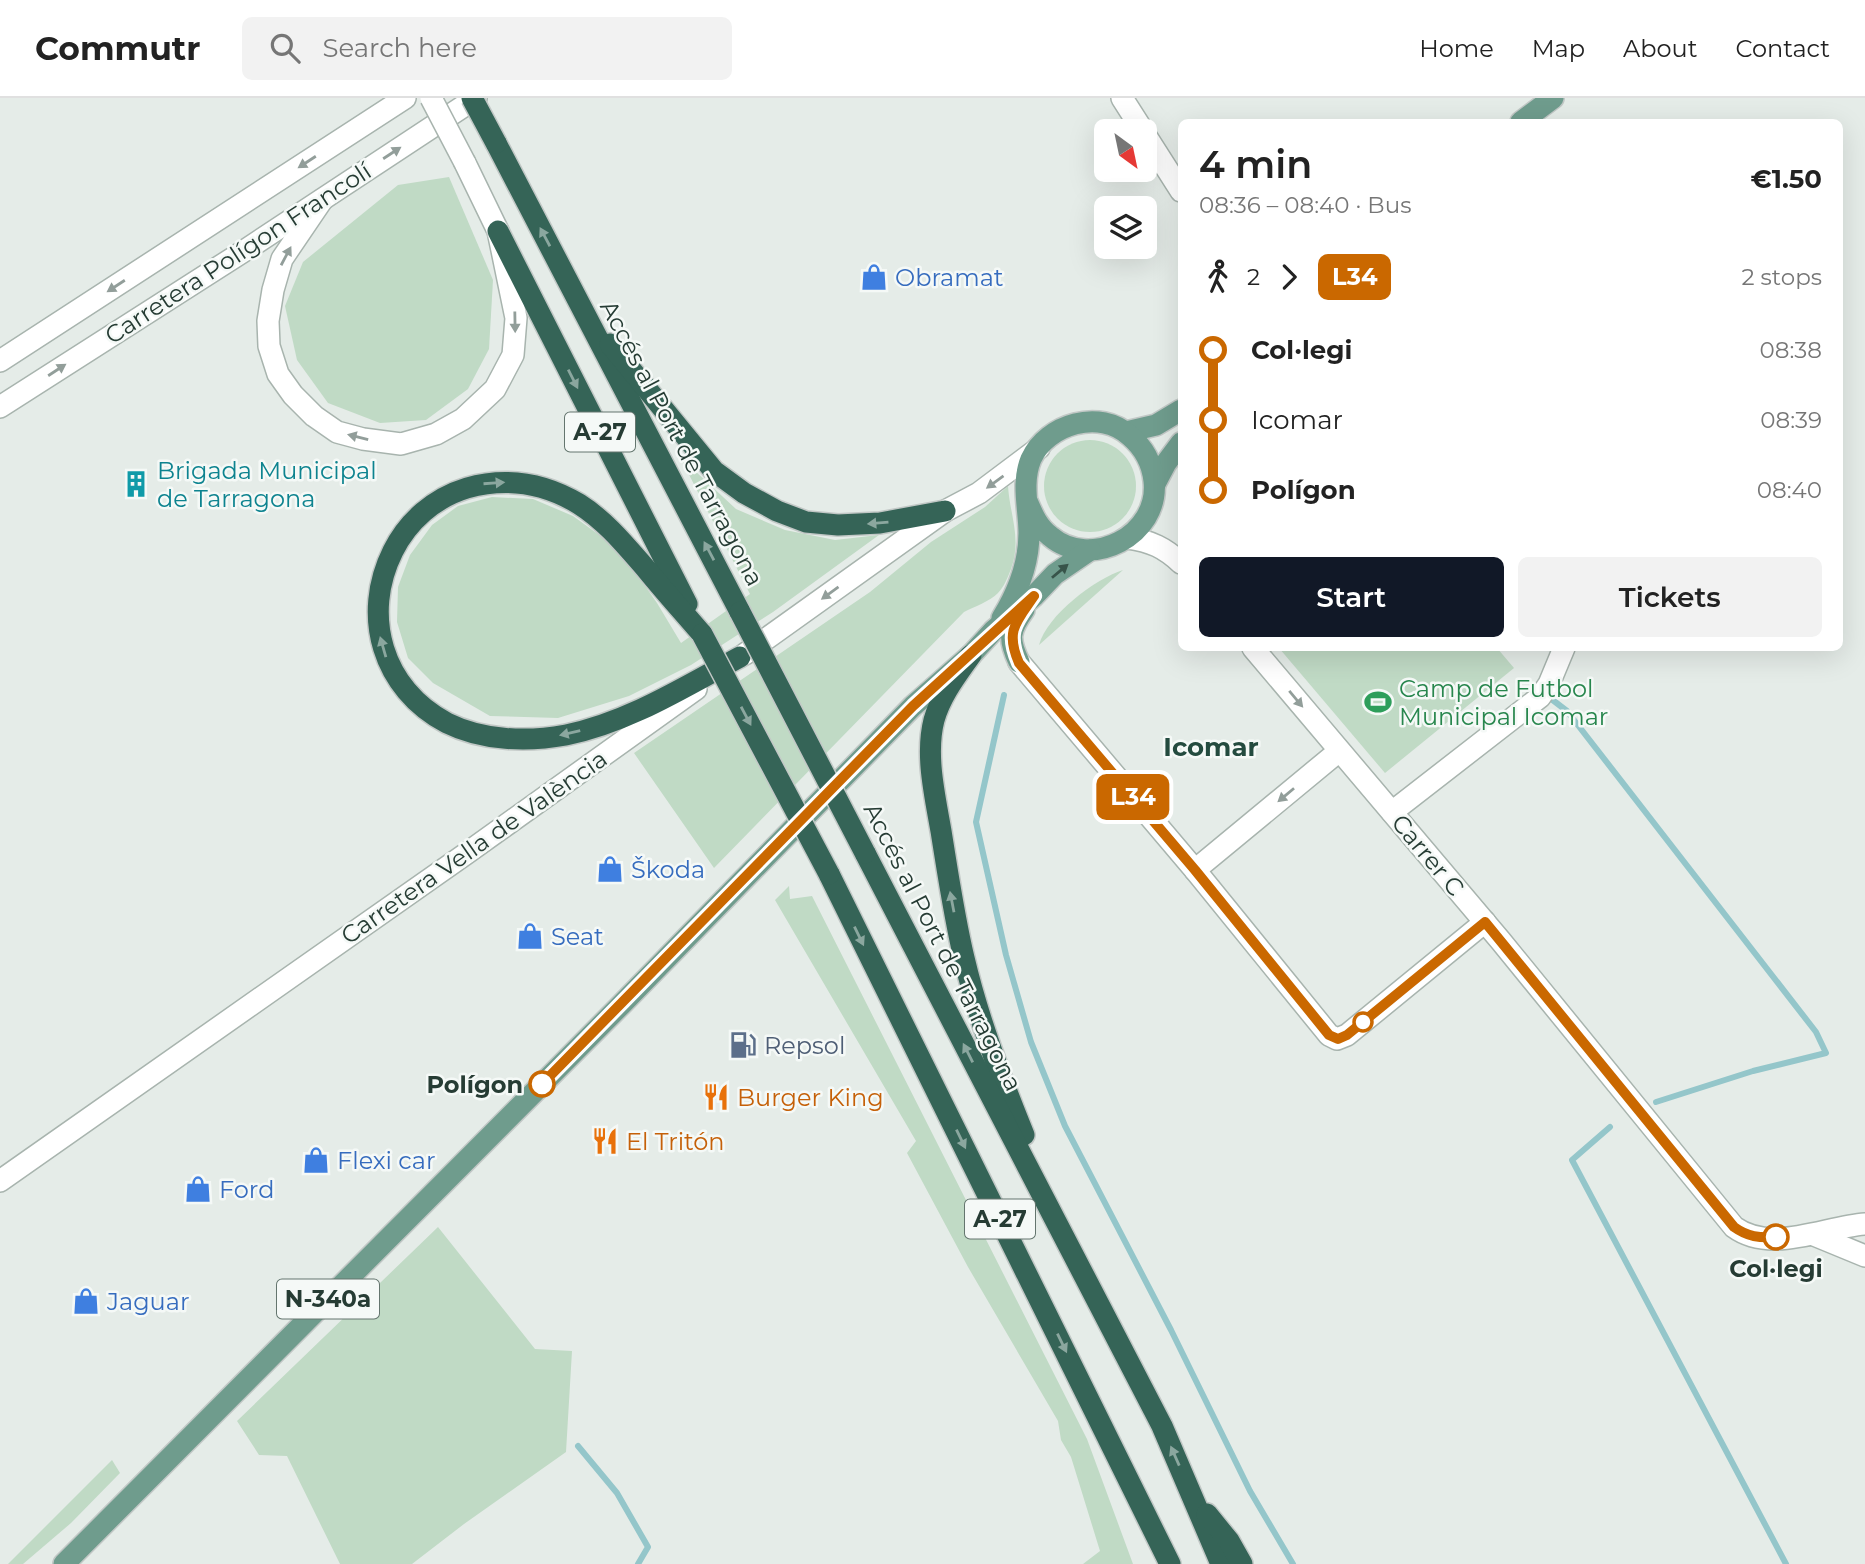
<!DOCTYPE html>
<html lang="en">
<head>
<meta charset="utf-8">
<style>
  body { margin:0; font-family:Montserrat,sans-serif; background:#f2f2f2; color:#222; height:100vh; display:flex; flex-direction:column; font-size:26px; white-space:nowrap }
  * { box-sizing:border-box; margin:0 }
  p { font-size:23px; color:#767676 }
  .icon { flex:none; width:38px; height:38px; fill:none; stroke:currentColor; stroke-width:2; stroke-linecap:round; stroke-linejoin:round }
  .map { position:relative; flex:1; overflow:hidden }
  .sheet { position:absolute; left:1178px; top:21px; width:665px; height:532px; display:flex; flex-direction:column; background:#fff; border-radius:10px; box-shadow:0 7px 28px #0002 }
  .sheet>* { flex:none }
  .badge { padding:0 14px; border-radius:10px; font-size:24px; line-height:46px }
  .needle { width:46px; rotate:147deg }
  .tools { position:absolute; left:1094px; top:21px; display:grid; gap:14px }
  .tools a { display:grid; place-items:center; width:63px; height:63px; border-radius:10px; background:#fff; box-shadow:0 7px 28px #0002; font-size:35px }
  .map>.badge { position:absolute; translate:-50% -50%; box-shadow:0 0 0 4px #fff }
  .legs { display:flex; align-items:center; gap:10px; height:77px; padding:0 21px; font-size:23px }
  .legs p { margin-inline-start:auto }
  .summary { display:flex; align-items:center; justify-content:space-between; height:119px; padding:0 21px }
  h1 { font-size:38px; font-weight:600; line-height:52px }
  .action { display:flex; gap:14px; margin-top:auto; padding:14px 21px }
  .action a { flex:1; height:80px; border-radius:10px; background:#111827; color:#fff; font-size:28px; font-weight:600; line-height:80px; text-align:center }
  .action a+a { background:#f2f2f2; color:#222 }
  ul { padding:0 21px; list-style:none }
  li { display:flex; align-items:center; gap:24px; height:70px; font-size:26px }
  li i { display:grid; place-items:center; width:10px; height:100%; margin:0 9px; background:currentColor }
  li i::after { content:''; width:18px; height:18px; margin:-9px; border:5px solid; border-radius:50%; background:#fff }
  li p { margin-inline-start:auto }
  li:first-child i { background:linear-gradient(#0000 50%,currentColor 0) }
  li:last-child i { background:linear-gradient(currentColor 50%,#0000 0) }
  header { display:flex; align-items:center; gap:42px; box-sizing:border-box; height:98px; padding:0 35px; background:#fff; border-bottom:2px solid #e0e0e0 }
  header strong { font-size:33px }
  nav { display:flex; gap:38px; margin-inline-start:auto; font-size:24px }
  .search { width:490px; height:63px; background:#f2f2f2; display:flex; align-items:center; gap:18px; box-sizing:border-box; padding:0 24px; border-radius:10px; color:#767676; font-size:26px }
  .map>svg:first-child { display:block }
</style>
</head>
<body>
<header>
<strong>Commutr</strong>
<div class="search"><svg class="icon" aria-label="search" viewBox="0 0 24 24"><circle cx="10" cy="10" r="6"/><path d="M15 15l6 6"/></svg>Search here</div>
<nav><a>Home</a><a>Map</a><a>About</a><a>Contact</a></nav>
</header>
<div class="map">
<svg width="1865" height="1466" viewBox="0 0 1865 1466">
  <rect width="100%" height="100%" fill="#e5ece8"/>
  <g fill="#c0dac5">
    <polygon points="449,79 493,182 489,251 468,291 426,322 380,325 328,305 297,262 285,208 303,164 398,87"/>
    <circle cx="1090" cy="388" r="46"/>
    <polygon points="680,359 736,411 785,432 835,442 879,437 773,514 691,567 629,598 558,620 490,618 433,585 408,560 397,524 398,489 410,457 432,427 458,408 492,399 533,401 573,418 620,452 657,505 681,545 750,496"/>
    <path d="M1008,388C1010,418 1022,441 1011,471C1008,479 1004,489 998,495C990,503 974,509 964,514L714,770L634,655L870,494L931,444L985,409Z"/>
    <path d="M1123,472L1039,547C1047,517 1095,481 1123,472Z"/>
    <polygon points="1279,550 1497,550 1514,570 1385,675"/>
    <polygon points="789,788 790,801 812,798 1087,1341 1133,1466 1083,1466 1100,1453 1071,1359 1061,1342 1058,1323 968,1169 907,1055 916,1043 775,802"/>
    <polygon points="438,1129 535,1251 572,1253 566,1354 464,1426 412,1466 340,1466 287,1358 259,1357 237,1323"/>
    <polygon points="112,1362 120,1375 71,1425 23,1466 8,1466"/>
  </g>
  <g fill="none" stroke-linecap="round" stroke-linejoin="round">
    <g stroke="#94c6ca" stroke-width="6">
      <polyline points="1004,597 976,724 1006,857 1031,944 1065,1028 1171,1232 1250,1393 1293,1466"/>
      <polyline points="1550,600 1567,613 1816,934 1826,955 1753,973 1656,1004"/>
      <polyline points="1610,1029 1572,1062 1786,1466"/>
      <polyline points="578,1348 617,1395 648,1449 638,1466"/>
    </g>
    <defs>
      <g id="minor">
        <polyline points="1122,0 1143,33"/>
        <polyline points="1144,35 1181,93"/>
        <polyline points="322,102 282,161 273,192 268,223 269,248 278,276 293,297 314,318 337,334 363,341 401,346 436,336 463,321 495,291 513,257 516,220 498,133 465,65"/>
        <polyline points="0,263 405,0"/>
        <polyline points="0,309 244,153 476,0"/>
        <path d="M1128,440C1151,443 1165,450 1181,465"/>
        <path d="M1253,550L1500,842L1734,1129C1771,1156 1824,1129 1865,1126"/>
        <polyline points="745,556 945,413 979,395 1039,350"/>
        <polyline points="1019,564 1195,772 1329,937 1337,941 1347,937 1485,824"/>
        <polyline points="1392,714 1540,599 1549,586 1564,550"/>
        <polyline points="1195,772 1339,653"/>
        <polyline points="0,1083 467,755 696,591"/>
        <polyline points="1814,1137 1865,1158"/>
      </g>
      <g id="major">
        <polyline points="1521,24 1553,0"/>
        <polyline points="1126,334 1156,327 1181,312"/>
        <polyline points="1155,386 1166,365 1181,345"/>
        <path d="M1002,520C1018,494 1029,465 1029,435C1029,411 1021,385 1031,361C1047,326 1100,310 1130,338C1144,350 1152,364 1154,383C1160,437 1091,473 1050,438C1038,429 1033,417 1027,403"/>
        <path d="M1019,564C1008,541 1009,533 1024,512"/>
        <polyline points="64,1466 621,907 913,608 971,557 993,533 1034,498 1055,476 1090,452"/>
      </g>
      <g id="highway">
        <polyline points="496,45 740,514"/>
        <polyline points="498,133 687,506"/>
        <polyline points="610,246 714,373 744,395 777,413 806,424 838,427 880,425 945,413"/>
        <path d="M702,536C684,515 665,494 647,472C626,448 606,423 579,406C544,385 506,379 467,390C434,400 408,423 393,453C361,517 382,591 447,625C483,643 528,644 566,637C629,624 684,589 740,559"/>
        <path d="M971,557C957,577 941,597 934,622C925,657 935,698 941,733C948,776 954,818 964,860C978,920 1001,980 1024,1037"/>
        <polyline points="865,755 1162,1328 1221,1466"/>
        <polyline points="829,776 1170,1466"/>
        <polyline points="1207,1416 1229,1443 1242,1466"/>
      </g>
    </defs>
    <use href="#minor" stroke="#a8b4ae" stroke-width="24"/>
    <use href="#major" stroke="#c2c8c6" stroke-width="24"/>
    <use href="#highway" stroke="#c2c8c6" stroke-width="24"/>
    <use href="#minor" stroke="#fff" stroke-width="21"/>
    <use href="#major" stroke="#6f9c8d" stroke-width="21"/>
    <use href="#highway" stroke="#356457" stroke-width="21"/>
    <defs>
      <polyline id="minor-bridge" points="431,0 465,65"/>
      <g id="highway-bridge">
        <polyline points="472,0 496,45"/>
        <polyline points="740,514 865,755"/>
        <polyline points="702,536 829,776"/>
      </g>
    </defs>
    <use href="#minor-bridge" stroke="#a8b4ae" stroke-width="24" stroke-linecap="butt"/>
    <use href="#highway-bridge" stroke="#c2c8c6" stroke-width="24" stroke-linecap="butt"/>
    <use href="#minor-bridge" stroke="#fff" stroke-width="21"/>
    <use href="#highway-bridge" stroke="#356457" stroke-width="21"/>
  </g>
  <defs><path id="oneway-solid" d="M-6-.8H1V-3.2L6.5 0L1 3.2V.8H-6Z" transform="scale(1.75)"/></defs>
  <g fill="#929e9a">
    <use href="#oneway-solid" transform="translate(392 55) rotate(-33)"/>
    <use href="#oneway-solid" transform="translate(307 64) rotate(147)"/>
    <use href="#oneway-solid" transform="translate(286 158) rotate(-62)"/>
    <use href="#oneway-solid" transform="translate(116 188) rotate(147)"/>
    <use href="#oneway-solid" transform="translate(515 224) rotate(89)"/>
    <use href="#oneway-solid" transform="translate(57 272) rotate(-33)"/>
    <use href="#oneway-solid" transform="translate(358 339) rotate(-166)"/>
    <use href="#oneway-solid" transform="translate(995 384) rotate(144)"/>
    <use href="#oneway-solid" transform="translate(830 495) rotate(144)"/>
    <use href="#oneway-solid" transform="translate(1296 601) rotate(50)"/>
    <use href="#oneway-solid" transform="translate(1286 697) rotate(140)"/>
  </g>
  <g fill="#8ba79f">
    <use href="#oneway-solid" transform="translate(545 139) rotate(-118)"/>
    <use href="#oneway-solid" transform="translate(573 281) rotate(63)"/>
    <use href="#oneway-solid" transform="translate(494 385) rotate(-4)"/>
    <use href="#oneway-solid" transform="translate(878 425) rotate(175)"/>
    <use href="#oneway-solid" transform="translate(709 453) rotate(-118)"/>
    <use href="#oneway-solid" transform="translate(383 549) rotate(-106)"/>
    <use href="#oneway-solid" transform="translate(746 618) rotate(62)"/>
    <use href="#oneway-solid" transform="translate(570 635) rotate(167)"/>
    <use href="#oneway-solid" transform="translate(952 804) rotate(-101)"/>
    <use href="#oneway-solid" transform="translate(859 838) rotate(64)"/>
    <use href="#oneway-solid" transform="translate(968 955) rotate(-117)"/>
    <use href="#oneway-solid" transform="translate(961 1041) rotate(64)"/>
    <use href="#oneway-solid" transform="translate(1062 1245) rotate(64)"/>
    <use href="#oneway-solid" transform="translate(1175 1358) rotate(-114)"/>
  </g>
  <use fill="#38544a" href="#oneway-solid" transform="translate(1060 473) rotate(-40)"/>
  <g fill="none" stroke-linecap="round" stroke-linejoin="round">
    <defs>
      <path id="line-1" d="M542,986L913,608L1034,498C1016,524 1005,533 1019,565L1195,772L1329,937L1338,941L1347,937L1485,824L1734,1129C1748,1139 1759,1140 1776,1139"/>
    </defs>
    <use href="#line-1" stroke="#fff" stroke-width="16"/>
    <use href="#line-1" stroke="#ca6800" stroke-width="10"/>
  </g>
  <defs>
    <symbol id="shop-bare" viewBox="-9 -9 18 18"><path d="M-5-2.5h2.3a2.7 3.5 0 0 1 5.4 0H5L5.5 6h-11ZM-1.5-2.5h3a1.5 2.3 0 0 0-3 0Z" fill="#3f7fe0" stroke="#f5f9f7" stroke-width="2.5" paint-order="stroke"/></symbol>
    <symbol id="building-bare" viewBox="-9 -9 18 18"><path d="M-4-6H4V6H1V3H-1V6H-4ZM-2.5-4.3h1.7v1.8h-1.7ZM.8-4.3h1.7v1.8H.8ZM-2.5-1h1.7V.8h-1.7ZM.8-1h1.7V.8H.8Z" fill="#0f9aa8" stroke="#f5f9f7" stroke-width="2.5" paint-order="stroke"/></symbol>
    <symbol id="stadium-bare" viewBox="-9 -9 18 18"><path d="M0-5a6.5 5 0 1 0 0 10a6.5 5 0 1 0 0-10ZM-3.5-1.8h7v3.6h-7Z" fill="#2e9e5b" stroke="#f5f9f7" stroke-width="2.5" paint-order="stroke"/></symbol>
    <symbol id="fuel-bare" viewBox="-9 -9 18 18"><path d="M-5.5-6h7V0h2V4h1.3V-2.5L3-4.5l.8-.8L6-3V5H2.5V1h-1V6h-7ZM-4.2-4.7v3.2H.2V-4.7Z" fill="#5c6f8a" stroke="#f5f9f7" stroke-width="2.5" paint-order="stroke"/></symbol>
    <symbol id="restaurant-bare" viewBox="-9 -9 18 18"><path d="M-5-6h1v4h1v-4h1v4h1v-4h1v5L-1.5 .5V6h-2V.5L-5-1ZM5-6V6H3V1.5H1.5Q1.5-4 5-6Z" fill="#e8710a" stroke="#f5f9f7" stroke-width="2.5" paint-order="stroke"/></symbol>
  </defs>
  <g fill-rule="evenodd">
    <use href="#shop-bare" x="855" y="160" width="38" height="38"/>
    <use href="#building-bare" x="117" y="367" width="38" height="38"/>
    <use href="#stadium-bare" x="1359" y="585" width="38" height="38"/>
    <use href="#shop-bare" x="591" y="752" width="38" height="38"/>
    <use href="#shop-bare" x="511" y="819" width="38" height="38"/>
    <use href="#fuel-bare" x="724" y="928" width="38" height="38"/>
    <use href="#restaurant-bare" x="697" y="980" width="38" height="38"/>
    <use href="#restaurant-bare" x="586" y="1024" width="38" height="38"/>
    <use href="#shop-bare" x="297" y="1043" width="38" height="38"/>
    <use href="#shop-bare" x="179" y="1072" width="38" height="38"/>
    <use href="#shop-bare" x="67" y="1184" width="38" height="38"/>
  </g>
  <g fill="#fff" stroke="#ca6800" stroke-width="3.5">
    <circle cx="1363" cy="924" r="9"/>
    <circle cx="542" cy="986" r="12"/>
    <circle cx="1776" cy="1139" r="12"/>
  </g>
  <g text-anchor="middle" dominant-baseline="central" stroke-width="5" stroke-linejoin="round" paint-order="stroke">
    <g fill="#f5f9f7" stroke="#64756e" stroke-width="2">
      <rect x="565" y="314.5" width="70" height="39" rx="5"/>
      <rect x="965" y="1101.5" width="70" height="39" rx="5"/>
      <rect x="277" y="1181.5" width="102" height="39" rx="5"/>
    </g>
    <g font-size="23" font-weight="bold" fill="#263c34">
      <text x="600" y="334">A-27</text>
      <text x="1000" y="1121">A-27</text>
      <text x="328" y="1201">N-340a</text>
    </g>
    <g font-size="24" fill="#263c34" stroke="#f5f9f7">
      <text transform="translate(238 155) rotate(-33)">Carretera Polígon Francolí</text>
      <text transform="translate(682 345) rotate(62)">Accés al Port de Tarragona</text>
      <text transform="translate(474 749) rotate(-35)">Carretera Vella de València</text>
      <text transform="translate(1428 757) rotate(50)">Carrer C</text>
      <text transform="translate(943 849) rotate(63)">Accés al Port de Tarragona</text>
    </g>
    <g font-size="24" fill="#366cbe" stroke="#f5f9f7" text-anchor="start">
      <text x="895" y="179">Obramat</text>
      <text x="631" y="771">Škoda</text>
      <text x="551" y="838">Seat</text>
      <text x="337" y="1062">Flexi car</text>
      <text x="219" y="1091">Ford</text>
      <text x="107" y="1203">Jaguar</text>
    </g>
    <g font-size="24" fill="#0d838f" stroke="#f5f9f7" text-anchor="start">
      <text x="157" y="372">Brigada Municipal<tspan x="157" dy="28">de Tarragona</tspan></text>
    </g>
    <g font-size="24" fill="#27864d" stroke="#f5f9f7" text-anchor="start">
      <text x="1399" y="590">Camp de Futbol<tspan x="1399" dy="28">Municipal Icomar</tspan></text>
    </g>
    <g font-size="24" fill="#4e5e75" stroke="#f5f9f7" text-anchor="start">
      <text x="764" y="947">Repsol</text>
    </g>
    <g font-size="24" font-weight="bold" fill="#263c34" stroke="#f5f9f7" text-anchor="end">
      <text x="523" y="986">Polígon</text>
      <text x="1776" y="1170" text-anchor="middle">Col·legi</text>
    </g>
    <g font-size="24" fill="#c56008" stroke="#f5f9f7" text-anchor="start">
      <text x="737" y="999">Burger King</text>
      <text x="626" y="1043">El Tritón</text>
    </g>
    <g font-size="26" font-weight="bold" fill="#244b3f" stroke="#f5f9f7">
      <text x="1211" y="649">Icomar</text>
    </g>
  </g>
</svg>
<div class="tools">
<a><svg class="needle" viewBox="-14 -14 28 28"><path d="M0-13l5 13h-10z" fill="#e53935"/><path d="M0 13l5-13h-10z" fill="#767676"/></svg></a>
<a><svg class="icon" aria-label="layers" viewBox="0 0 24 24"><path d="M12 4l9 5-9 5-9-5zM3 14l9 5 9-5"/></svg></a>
</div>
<b class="badge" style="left:1133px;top:699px;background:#ca6800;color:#fff">L34</b>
<section class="sheet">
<div class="summary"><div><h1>4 min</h1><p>08:36 – 08:40 · Bus</p></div><b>€1.50</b></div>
<div class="legs"><svg class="icon" aria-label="walk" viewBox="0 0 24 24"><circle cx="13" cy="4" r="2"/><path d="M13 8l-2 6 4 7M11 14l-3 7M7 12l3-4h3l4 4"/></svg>2<svg class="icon" aria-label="forward" viewBox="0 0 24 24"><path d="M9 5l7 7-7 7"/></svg><b class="badge" style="background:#ca6800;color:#fff">L34</b><p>2 stops</p></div>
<ul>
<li><i style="color:#ca6800"></i><b>Col·legi</b><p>08:38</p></li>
<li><i style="color:#ca6800"></i><span>Icomar</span><p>08:39</p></li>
<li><i style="color:#ca6800"></i><b>Polígon</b><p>08:40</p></li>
</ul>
<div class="action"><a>Start</a><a>Tickets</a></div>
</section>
</div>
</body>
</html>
